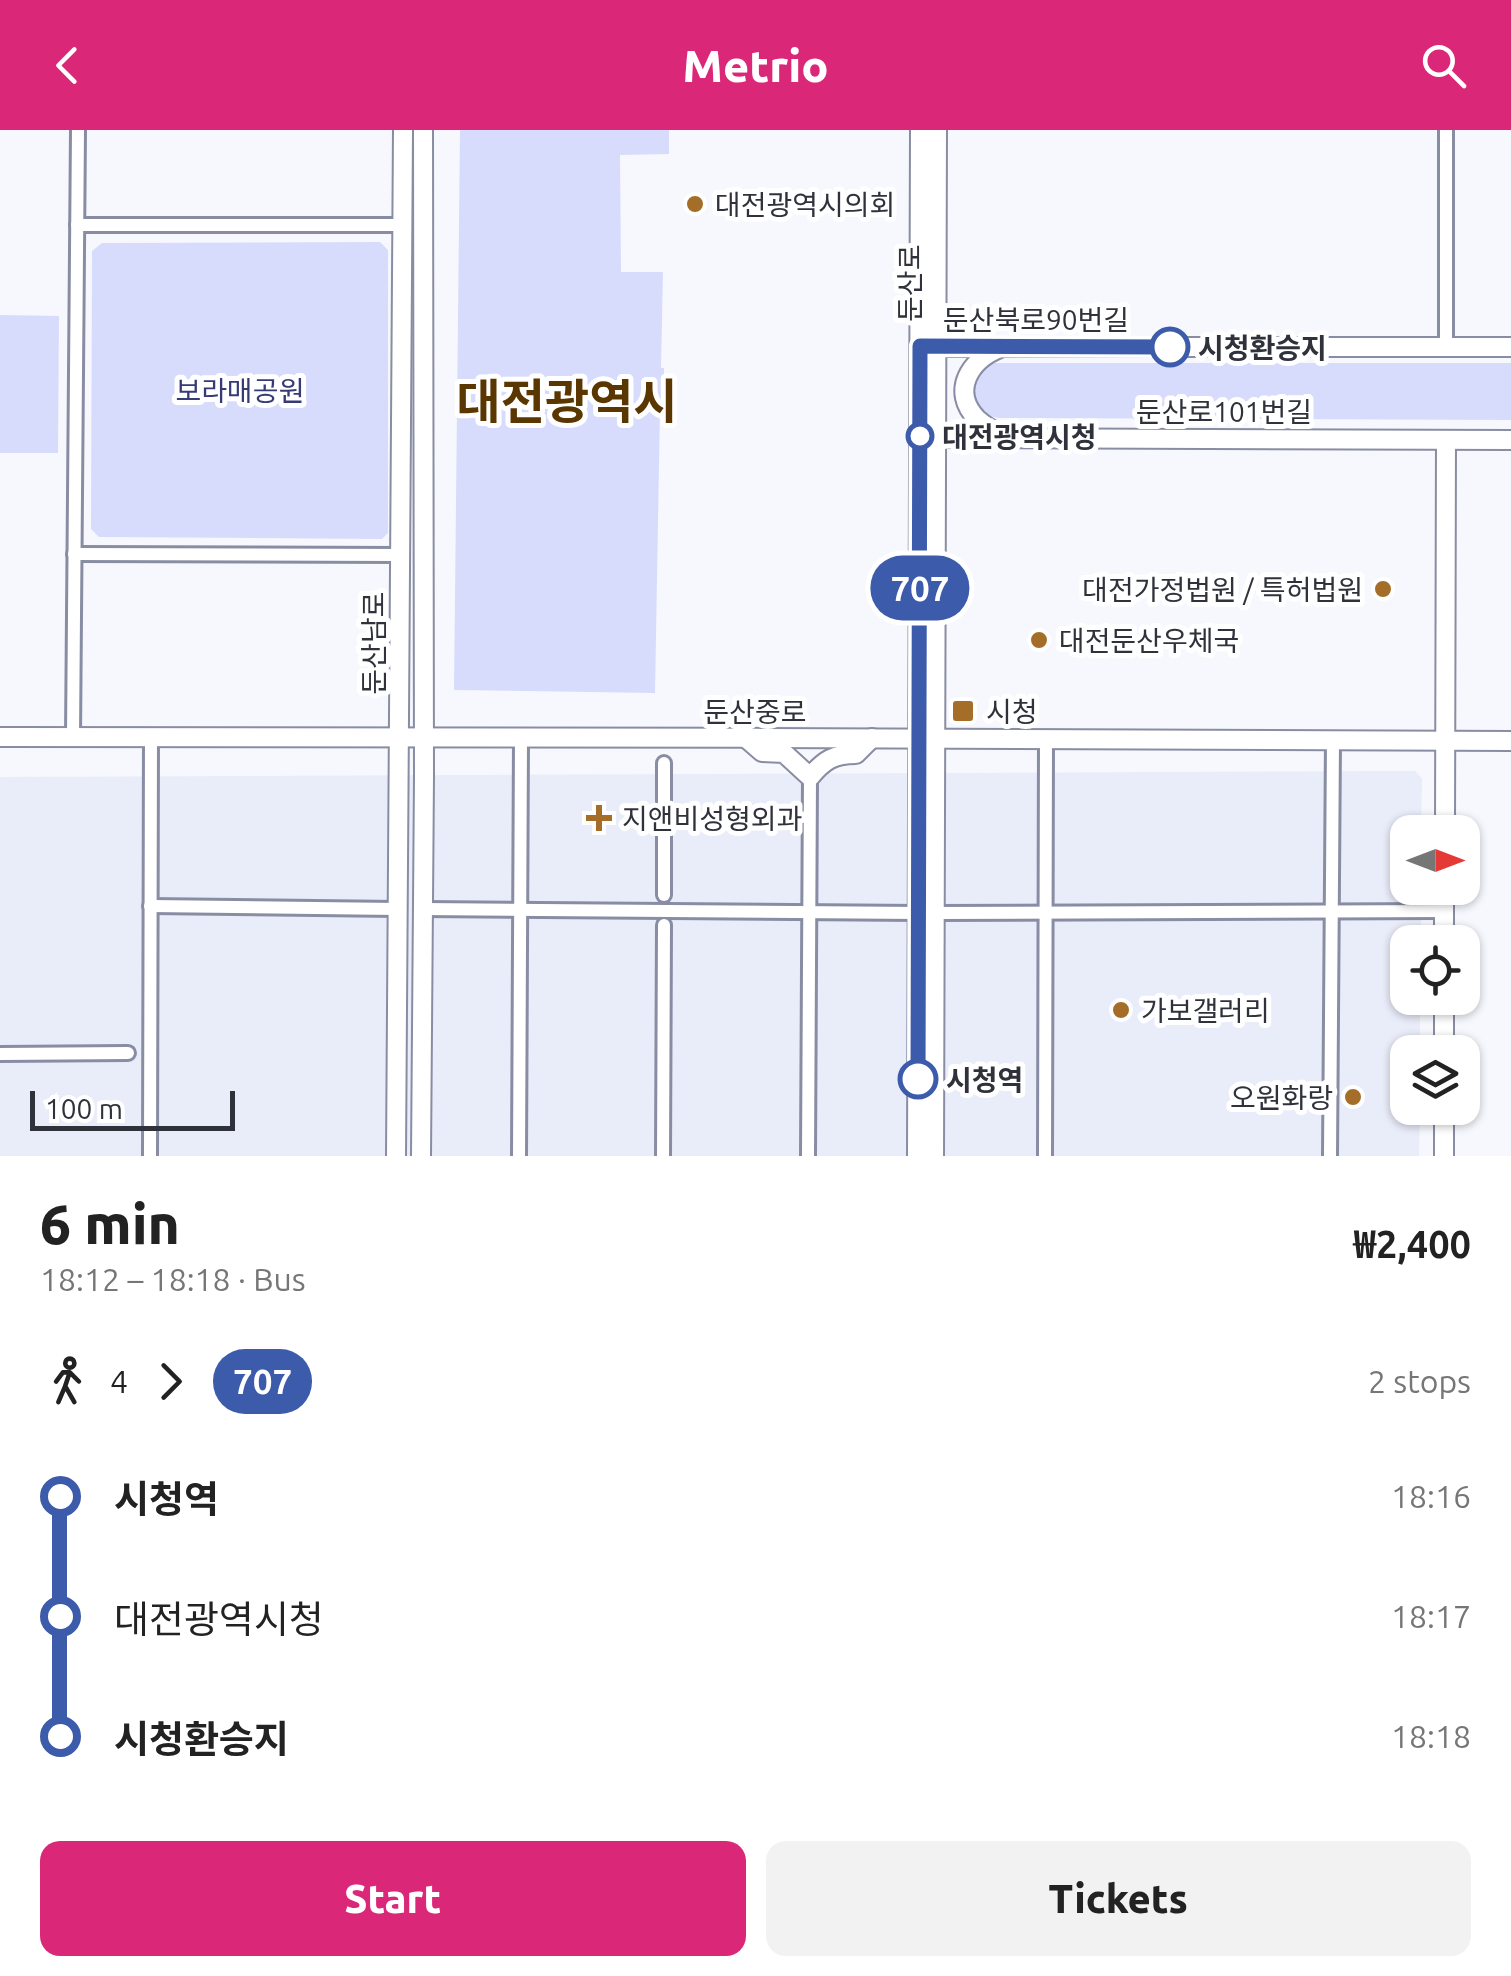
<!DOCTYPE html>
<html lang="en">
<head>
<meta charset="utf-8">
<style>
  body { margin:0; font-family:Ubuntu,"Noto Sans KR",sans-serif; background:#f2f2f2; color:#222; height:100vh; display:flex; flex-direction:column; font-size:38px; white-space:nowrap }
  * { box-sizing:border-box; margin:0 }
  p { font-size:32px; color:#767676 }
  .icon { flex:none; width:55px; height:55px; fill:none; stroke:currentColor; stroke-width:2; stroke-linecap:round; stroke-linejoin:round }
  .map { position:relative; height:1026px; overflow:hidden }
  .drawer { display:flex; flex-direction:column; background:#fff; flex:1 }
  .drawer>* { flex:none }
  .badge { padding:0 20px; border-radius:32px; font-size:35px; line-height:65px }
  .needle { width:65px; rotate:90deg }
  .buttons { position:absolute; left:1390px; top:685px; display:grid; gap:20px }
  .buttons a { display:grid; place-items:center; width:90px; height:90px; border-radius:20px; background:#fff; box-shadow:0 2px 8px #0004; font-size:50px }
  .scale { position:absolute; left:30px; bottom:25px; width:205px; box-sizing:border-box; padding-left:10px; border:5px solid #30323b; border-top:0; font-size:28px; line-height:35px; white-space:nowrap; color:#30323b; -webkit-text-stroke:8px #fff; paint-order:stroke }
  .map>.badge { position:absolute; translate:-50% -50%; box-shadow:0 0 0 5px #fff }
  .legs { display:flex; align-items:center; gap:15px; height:110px; padding:0 40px; font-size:32px }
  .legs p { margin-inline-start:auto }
  .overview { display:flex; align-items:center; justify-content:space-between; height:170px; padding:0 40px }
  h1 { font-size:55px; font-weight:800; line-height:75px }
  .action { display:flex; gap:20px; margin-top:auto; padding:20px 40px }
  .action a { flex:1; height:115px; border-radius:20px; background:#db2777; color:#fff; font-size:40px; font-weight:800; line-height:115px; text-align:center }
  .action a+a { background:#f2f2f2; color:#222 }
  ul { padding:0 40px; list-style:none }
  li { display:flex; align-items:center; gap:35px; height:120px; font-size:38px }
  li i { display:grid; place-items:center; width:15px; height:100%; margin:0 12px; background:currentColor }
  li i::after { content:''; width:25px; height:25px; margin:-12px; border:8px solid; border-radius:50%; background:#fff }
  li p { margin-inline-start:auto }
  li:first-child i { background:linear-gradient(#0000 50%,currentColor 0) }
  li:last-child i { background:linear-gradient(currentColor 50%,#0000 0) }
  header { display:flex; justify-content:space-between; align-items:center; height:130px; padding:0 40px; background:#db2777; color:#fff; font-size:45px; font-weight:800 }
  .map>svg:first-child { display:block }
</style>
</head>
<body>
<header><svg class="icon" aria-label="back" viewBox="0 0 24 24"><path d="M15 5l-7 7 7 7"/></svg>Metrio<svg class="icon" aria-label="search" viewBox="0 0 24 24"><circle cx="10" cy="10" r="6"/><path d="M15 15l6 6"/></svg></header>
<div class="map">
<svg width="1511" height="1026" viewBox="0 0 1511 1026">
  <rect width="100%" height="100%" fill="#f7f8fd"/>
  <polygon fill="#e9ecf9" points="1415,641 1422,648 1421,702 1408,702 1408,758 1421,758 1421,812 1408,812 1408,868 1420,868 1420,922 1408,922 1408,978 1420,978 1419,1026 0,1026 0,647"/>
  <g fill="#d7dcfc">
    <polygon points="460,0 669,0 669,24 620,25 621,142 663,142 661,238 664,238 664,276 660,277 655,563 454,560"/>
    <polygon points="380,112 388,120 388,403 382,409 99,407 91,399 92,121 102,113"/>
    <polygon points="0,185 59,186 58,323 0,323"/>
    <path d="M993,233H1511V290L998,288C965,282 963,246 993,233Z"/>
  </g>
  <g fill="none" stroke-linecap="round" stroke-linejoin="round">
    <defs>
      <g id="street">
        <polyline points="77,95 403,95"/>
        <polyline points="1446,217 1446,0"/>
        <polyline points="74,424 401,425"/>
        <polyline points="73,607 78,0"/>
        <polyline points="664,765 664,633"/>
        <polyline points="150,776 397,779"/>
        <polyline points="423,779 919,783"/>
        <polyline points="935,783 1444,781"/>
        <polyline points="0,924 128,923"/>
        <polyline points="150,1026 151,607"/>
        <polyline points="519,1026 521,609"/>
        <polyline points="663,1026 664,795"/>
        <polyline points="808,1026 810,647"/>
        <polyline points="1045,1026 1046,608"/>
        <polyline points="1330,1026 1333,610"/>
      </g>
      <g id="secondary">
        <polyline points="926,217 1511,217"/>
        <path d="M1000,218C970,230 950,261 977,289C985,296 995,302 1004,307"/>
        <polyline points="936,308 1511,310"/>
        <path d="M0,607C504,607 1007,608 1511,611"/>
        <path d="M747,609L762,622L784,623L810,647C824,630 834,624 856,624L872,608"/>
        <polyline points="1445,702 1446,310"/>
        <polyline points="1444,812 1444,758"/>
        <polyline points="1444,922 1444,868"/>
        <polyline points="396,1026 403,0"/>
        <polyline points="421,1026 424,646 423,0"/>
        <polyline points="917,1026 920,0"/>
        <polyline points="934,1026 937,0"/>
        <polyline points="1444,1026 1444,978"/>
      </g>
    </defs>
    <use href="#street" stroke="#898da3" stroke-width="18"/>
    <use href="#secondary" stroke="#898da3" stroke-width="22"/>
    <use href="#street" stroke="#fff" stroke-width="12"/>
    <use href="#secondary" stroke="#fff" stroke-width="18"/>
  </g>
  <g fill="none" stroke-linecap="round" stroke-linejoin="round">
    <defs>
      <polyline id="line-1" points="918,949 920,216 1170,217"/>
    </defs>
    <use href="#line-1" stroke="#fff" stroke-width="22"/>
    <use href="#line-1" stroke="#3d5bab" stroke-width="15"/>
  </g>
  <g fill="#a46e29" stroke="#fff" stroke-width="4">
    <circle cx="695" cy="74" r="10"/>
    <circle cx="1383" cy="459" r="10"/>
    <circle cx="1039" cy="510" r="10"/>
    <rect x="951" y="569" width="24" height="24" rx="5"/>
    <path d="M594 673h10v10h10v10h-10v10h-10v-10h-10v-10h10z"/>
    <circle cx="1121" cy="880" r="10"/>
    <circle cx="1353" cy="967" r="10"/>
  </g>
  <g fill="#fff" stroke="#3d5bab" stroke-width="5">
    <circle cx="1170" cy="217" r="18"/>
    <circle cx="920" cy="306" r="12"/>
    <circle cx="918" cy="949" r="18"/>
  </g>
  <g text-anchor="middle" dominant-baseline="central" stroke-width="10" stroke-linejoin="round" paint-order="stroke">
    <g font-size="28" fill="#30323b" stroke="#fff" text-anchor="start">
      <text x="715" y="74">대전광역시의회</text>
      <text x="1363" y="459" text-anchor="end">대전가정법원 / 특허법원</text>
      <text x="1059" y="510">대전둔산우체국</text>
      <text x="986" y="581">시청</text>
      <text x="622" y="688">지앤비성형외과</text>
      <text x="1141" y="880">가보갤러리</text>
      <text x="1333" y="967" text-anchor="end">오원화랑</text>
    </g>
    <g font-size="28" fill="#30323b" stroke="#fff">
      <text transform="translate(909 153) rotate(-90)">둔산로</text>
      <text x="1036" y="189">둔산북로90번길</text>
      <text x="1224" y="281">둔산로101번길</text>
      <text transform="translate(373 513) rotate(-90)">둔산남로</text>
      <text x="755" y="581">둔산중로</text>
    </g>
    <g font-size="28" font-weight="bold" fill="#30323b" stroke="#fff" text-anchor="start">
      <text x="1198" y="217">시청환승지</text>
      <text x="942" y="306">대전광역시청</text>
      <text x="946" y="949">시청역</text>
    </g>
    <g font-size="28" fill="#363a75" stroke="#fff">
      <text x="240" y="260">보라매공원</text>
    </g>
    <g font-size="48" font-weight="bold" fill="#5a3601" stroke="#fff">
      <text x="567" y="271">대전광역시</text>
    </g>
  </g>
</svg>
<div class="buttons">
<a><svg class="needle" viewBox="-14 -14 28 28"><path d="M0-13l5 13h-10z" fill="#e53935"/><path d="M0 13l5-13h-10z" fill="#767676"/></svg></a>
<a><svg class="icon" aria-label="locate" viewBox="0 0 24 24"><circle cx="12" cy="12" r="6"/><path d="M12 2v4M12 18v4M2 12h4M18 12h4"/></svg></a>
<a><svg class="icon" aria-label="layers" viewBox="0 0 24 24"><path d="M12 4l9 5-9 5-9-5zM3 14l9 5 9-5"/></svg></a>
</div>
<div class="scale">100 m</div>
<b class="badge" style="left:920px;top:458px;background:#3d5bab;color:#fff">707</b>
</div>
<section class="drawer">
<div class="overview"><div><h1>6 min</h1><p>18:12 – 18:18 · Bus</p></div><b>₩2,400</b></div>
<div class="legs"><svg class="icon" aria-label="walk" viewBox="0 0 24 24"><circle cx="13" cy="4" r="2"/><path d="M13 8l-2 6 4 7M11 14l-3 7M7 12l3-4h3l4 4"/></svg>4<svg class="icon" aria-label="forward" viewBox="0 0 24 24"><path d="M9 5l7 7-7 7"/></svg><b class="badge" style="background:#3d5bab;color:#fff">707</b><p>2 stops</p></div>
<ul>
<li><i style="color:#3d5bab"></i><b>시청역</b><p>18:16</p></li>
<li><i style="color:#3d5bab"></i><span>대전광역시청</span><p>18:17</p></li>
<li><i style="color:#3d5bab"></i><b>시청환승지</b><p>18:18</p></li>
</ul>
<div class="action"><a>Start</a><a>Tickets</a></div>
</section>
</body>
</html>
